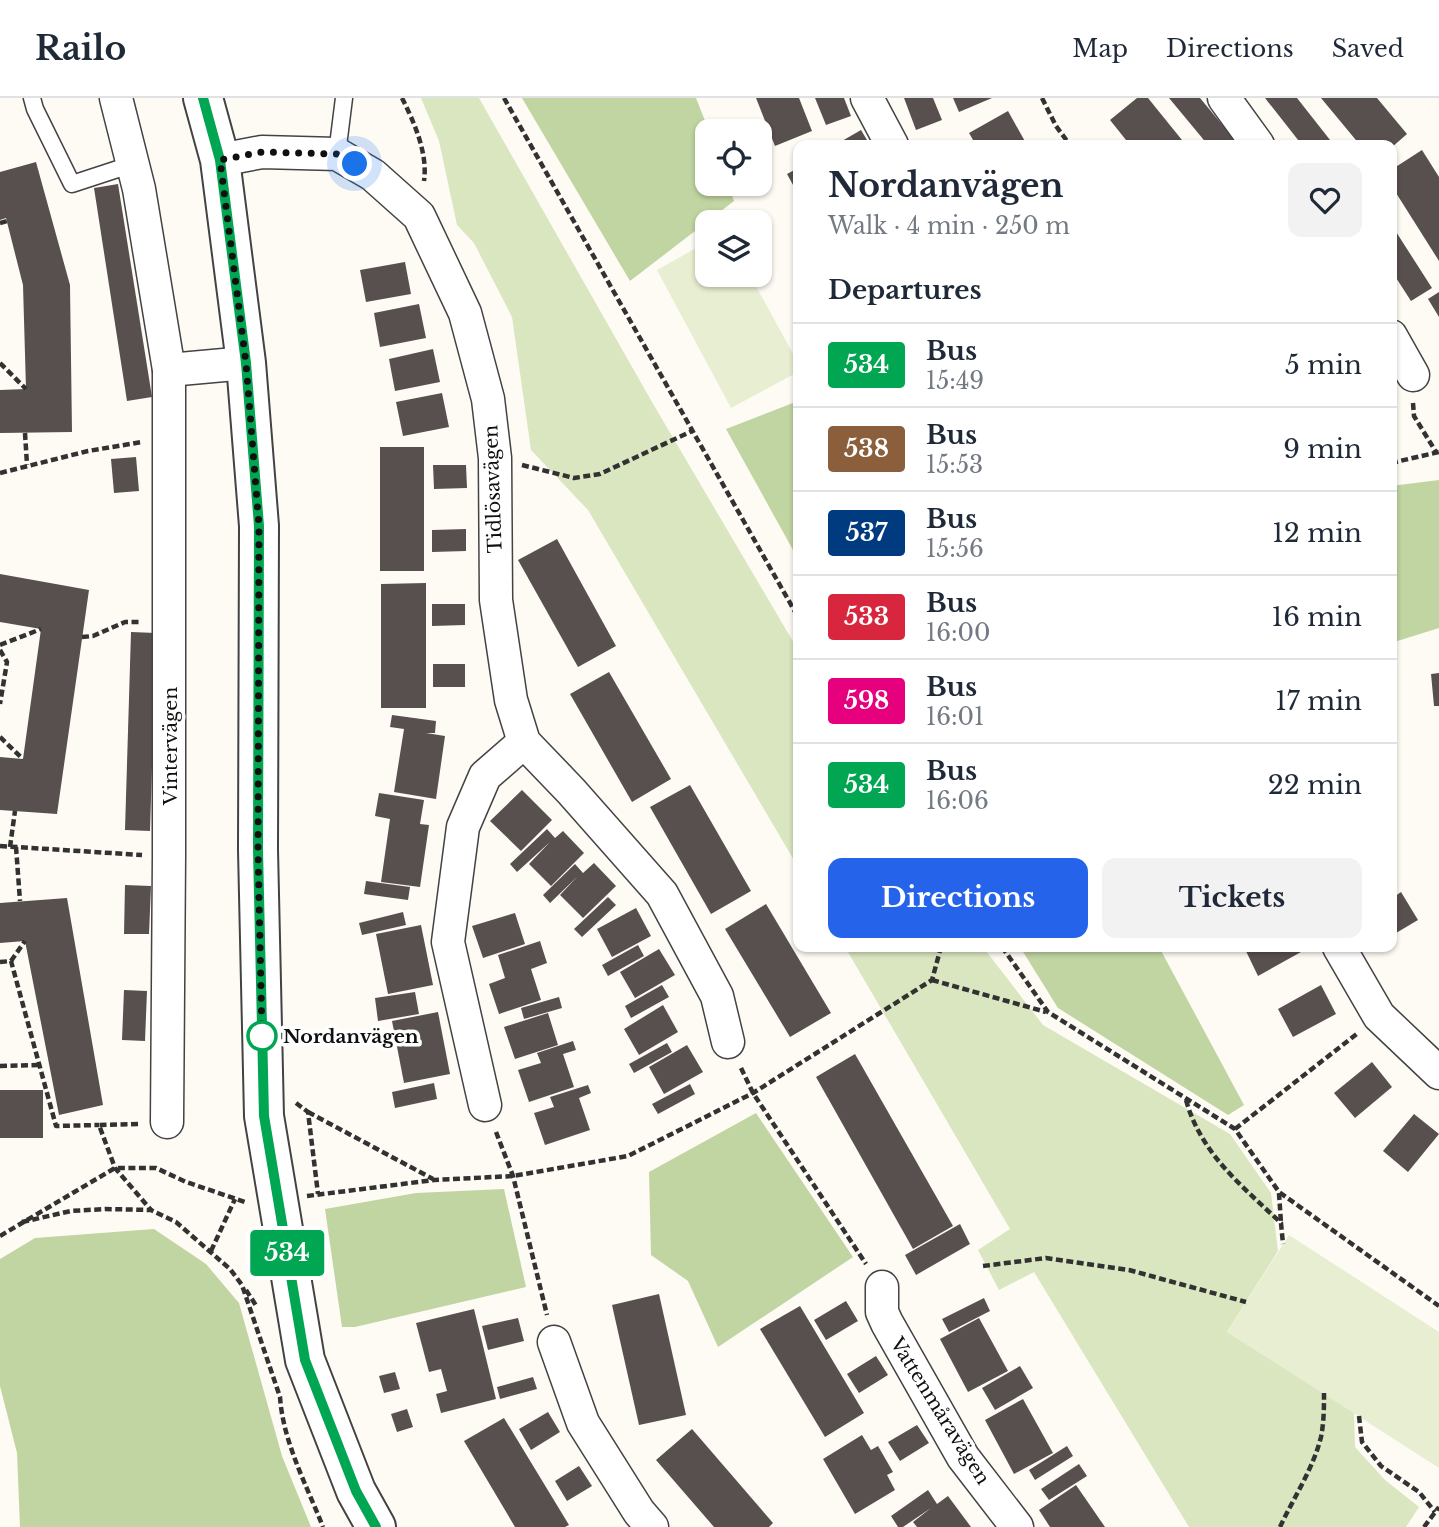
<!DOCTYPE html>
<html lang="en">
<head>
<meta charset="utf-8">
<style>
  body { margin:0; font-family:"Libre Baskerville",serif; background:#f2f2f3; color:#1f2937; height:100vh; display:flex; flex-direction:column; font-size:26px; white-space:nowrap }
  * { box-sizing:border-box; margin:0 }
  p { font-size:23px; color:#747a83 }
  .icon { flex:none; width:38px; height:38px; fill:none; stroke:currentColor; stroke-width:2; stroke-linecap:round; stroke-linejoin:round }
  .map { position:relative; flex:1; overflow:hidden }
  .sheet { position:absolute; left:793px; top:42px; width:604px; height:812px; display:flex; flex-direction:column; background:#fff; border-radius:14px; box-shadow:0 2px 5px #0004 }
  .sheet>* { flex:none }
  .badge { padding:0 14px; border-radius:5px; font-size:24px; line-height:46px }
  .buttons { position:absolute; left:695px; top:21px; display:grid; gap:14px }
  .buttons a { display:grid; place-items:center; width:77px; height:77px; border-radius:14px; background:#fff; box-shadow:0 2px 5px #0004; font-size:35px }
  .you { position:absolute; width:35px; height:35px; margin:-18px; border:5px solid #fff; border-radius:50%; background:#1a73e8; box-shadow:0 0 0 10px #1a73e833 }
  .map>.badge { position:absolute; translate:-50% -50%; box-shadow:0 0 0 4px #fff }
  h2 { padding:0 35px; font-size:26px; line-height:63px }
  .round { display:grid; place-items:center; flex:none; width:74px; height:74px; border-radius:14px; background:#f2f2f3 }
  .headline { display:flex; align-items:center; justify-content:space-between; height:119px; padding:0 35px }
  h1 { font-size:33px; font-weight:700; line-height:52px }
  .primary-button { display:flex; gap:14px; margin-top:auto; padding:14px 35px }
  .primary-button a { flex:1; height:80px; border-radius:14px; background:#2563eb; color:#fff; font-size:28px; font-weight:700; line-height:80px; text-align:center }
  .primary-button a+a { background:#f2f2f3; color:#1f2937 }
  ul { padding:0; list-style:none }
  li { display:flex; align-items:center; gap:21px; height:84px; padding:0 35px; border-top:2px solid #e0e1e3 }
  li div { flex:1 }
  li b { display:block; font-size:26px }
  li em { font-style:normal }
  li .badge { min-width:77px; font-weight:700; text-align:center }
  header { display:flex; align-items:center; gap:42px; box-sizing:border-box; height:98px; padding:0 35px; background:#fff; border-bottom:2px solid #e0e1e3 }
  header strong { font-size:33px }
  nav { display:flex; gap:38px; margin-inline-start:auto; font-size:24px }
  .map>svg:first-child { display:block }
</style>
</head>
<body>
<header>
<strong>Railo</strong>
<nav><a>Map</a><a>Directions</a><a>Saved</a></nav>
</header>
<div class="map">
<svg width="1439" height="1429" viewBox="0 0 1439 1429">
  <rect width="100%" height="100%" fill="#fefbf5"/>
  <g fill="#d9e6c0">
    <polygon points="421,0 479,0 652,304 798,552 798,769 588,412 531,352 512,219 474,145 457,127 439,43"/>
    <polygon points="845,849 983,849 1043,927 1230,1036 1271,1095 1278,1153 1227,1234 1354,1314 1355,1349 1385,1382 1419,1409 1406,1429 1189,1429 1034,1174 999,1192 978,1152 1010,1131"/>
  </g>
  <g fill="#c0d5a1">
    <polygon points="522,0 696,0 709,33 707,86 728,86 734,103 630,183"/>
    <polygon points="798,303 798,461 726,331"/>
    <polygon points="1439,382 1439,530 1391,545 1391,388"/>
    <polygon points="1020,849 1159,849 1244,1007 1228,1017 1058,910"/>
    <polygon points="756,1015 853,1159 718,1249 688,1183 651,1157 649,1074"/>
    <polygon points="504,1091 526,1189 355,1229 342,1229 325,1111 416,1095"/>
    <polygon points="154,1131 206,1166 239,1205 282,1358 311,1429 20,1429 17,1355 0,1288 0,1161 35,1140"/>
  </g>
  <g fill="#e8eed1">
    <polygon points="707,144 707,177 750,177 798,265 798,274 731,310 657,172"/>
    <polygon points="1289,1137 1439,1234 1439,1370 1227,1234"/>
  </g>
  <g fill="#58504e">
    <polygon points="756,0 799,0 812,33 775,48"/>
    <polygon points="815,0 844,0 851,18 826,27"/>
    <polygon points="904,0 933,0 942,22 916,32"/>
    <polygon points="953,0 992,0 959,14"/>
    <polygon points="1137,0 1148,0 1186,47 1130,47 1110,22"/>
    <polygon points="1169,0 1200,0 1239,47 1208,47"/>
    <polygon points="1265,0 1297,0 1334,47 1302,47"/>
    <polygon points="1321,0 1377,0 1407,36 1391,50 1391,47 1360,47"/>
    <polygon points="1008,13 1027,47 976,47 969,35"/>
    <polygon points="861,32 870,47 835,47"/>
    <polygon points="1422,52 1439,79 1439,163 1391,87 1391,72"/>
    <polygon points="36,64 70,187 72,334 0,335 0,292 26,291 23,187 6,120 0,122 0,74"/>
    <polygon points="798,70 798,96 787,76"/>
    <polygon points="118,86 152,299 127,303 94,90"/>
    <polygon points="1391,126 1432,190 1411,203 1391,172"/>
    <polygon points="405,164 411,196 366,204 360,172"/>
    <polygon points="1439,194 1439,219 1428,201"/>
    <polygon points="419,206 426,240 380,249 374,215"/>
    <polygon points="433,251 440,284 395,293 389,261"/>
    <polygon points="442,295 449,329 403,338 396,304"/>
    <rect x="380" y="349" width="44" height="124"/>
    <polygon points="136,359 139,393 114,395 111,361"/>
    <polygon points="433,367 466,367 467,390 434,391"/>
    <polygon points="466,431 466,453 432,454 432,432"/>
    <polygon points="557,441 616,548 578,569 518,462"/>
    <polygon points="0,476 89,492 57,716 0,712 0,659 23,661 41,531 0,524"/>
    <polygon points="426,485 426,610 381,610 381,486"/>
    <polygon points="432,506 465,506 465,527 432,528"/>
    <polygon points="131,534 156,535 150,733 125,732"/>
    <rect x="433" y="566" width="32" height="23"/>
    <polygon points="609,574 671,681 632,704 570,596"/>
    <polygon points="1439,575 1439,608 1434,608 1431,576"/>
    <polygon points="392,617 436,623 435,635 426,635 445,638 436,701 394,694 404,631 390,629"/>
    <polygon points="690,687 751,793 711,816 650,709"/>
    <polygon points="522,692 552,722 521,753 490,723"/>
    <polygon points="379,695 424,702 420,726 429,727 420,789 381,784 390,721 375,718"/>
    <polygon points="547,731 555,740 563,733 584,755 551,788 529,766 550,744 517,774 510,766"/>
    <polygon points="594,765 616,788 583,820 560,797 577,779 550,805 543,797 575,766 583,775"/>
    <polygon points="366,783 410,789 408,802 364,796"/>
    <polygon points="125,787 151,788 149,836 124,836"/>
    <polygon points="1401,794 1418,822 1391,838 1391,801"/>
    <polygon points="608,799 616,807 582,839 574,831"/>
    <polygon points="67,800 103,1007 59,1017 25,843 0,845 0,805"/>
    <polygon points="766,806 831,915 790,939 725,831"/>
    <polygon points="636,810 651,838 612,859 597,831"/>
    <polygon points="403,814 406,827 362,837 359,825"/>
    <polygon points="515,815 525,846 483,860 472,828"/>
    <polygon points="421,827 433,887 388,896 376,836"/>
    <polygon points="540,843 547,865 531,871 541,902 499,916 489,886 505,880 498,857"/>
    <polygon points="638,847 644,858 608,878 602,867"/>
    <polygon points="1244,849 1298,849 1301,854 1258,878"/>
    <polygon points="659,851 675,877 635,900 620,874"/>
    <polygon points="662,887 669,899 631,920 625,908"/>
    <polygon points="1321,887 1336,916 1293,939 1278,911"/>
    <polygon points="124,892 147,893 145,943 122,942"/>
    <polygon points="415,894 419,916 378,923 375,900"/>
    <polygon points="559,899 562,910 524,921 521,910"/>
    <polygon points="663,907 678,934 639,957 624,931"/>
    <polygon points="438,914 450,976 404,985 392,923"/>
    <polygon points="548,915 558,947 515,961 504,929"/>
    <polygon points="573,943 576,952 563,956 574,989 529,1004 518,972 541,965 537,955"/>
    <polygon points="667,945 672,954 634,975 629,966"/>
    <polygon points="687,947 703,974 664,996 649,969"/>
    <polygon points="855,956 953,1128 913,1151 816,979"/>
    <polygon points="1372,964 1392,989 1355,1020 1334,995"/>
    <polygon points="434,985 437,1001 395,1010 392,994"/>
    <polygon points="690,986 695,996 658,1016 652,1006"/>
    <polygon points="588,987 591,995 579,1000 590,1032 545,1047 534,1015 554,1009 550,999"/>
    <rect x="0" y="992" width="43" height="48"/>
    <polygon points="1414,1016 1439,1036 1408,1074 1383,1053"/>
    <polygon points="960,1126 970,1146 916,1177 905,1157"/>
    <polygon points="659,1196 686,1317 639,1327 612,1207"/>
    <polygon points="984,1200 990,1213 949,1234 942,1221"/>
    <polygon points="846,1203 858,1223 826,1242 814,1222"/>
    <polygon points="800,1208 864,1315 825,1339 760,1231"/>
    <polygon points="474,1211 496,1301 441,1315 436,1296 447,1293 441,1271 429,1274 416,1225"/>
    <polygon points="518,1220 524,1243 488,1252 482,1228"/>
    <polygon points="979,1220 1008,1273 968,1294 940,1241"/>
    <polygon points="876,1258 888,1277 859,1295 847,1276"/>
    <polygon points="1020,1268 1033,1290 995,1312 982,1290"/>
    <polygon points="395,1274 400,1291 384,1295 379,1278"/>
    <polygon points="533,1279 537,1291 500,1301 497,1289"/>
    <polygon points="1023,1301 1053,1355 1014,1376 985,1322"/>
    <polygon points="407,1311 413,1329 397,1334 391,1316"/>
    <polygon points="548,1314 560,1334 531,1352 519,1331"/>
    <polygon points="504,1320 569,1427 565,1429 515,1429 464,1343"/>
    <polygon points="917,1327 929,1345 900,1363 888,1344"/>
    <polygon points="692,1331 773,1425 769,1429 714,1429 656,1362"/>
    <polygon points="862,1337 871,1352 878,1348 893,1374 887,1377 895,1392 855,1416 823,1361"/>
    <polygon points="1067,1348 1073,1358 1035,1382 1029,1372"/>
    <polygon points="1079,1366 1087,1378 1049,1402 1041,1391"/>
    <polygon points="579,1368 592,1388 567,1403 555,1383"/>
    <polygon points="1076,1387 1105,1429 1050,1429 1039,1412"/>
    <polygon points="928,1392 937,1406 948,1398 971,1429 917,1429 913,1424 931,1410 903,1429 898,1429 891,1418"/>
  </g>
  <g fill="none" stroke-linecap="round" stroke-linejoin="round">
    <defs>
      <g id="service">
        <polyline points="32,0 35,11 72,86 133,66"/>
        <polyline points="337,56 344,0"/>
      </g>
      <g id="minor">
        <polyline points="116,0 139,91 169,272 169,758 167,1024"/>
        <polyline points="867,0 892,47"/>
        <polyline points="1224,0 1258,47"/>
        <polyline points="220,62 262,54 337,56 373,77 419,118 465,215 488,301 495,360 496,502 511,602 524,644 571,693 662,796 717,898 728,944"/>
        <polyline points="1391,238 1413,277"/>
        <polyline points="169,272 246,265"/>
        <polyline points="1339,849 1379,918 1439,975"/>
        <polyline points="485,1007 448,844 463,729 485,678 524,644"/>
        <polyline points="882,1189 882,1214 887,1225 963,1359 1017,1429"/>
        <polyline points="554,1244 583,1325 639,1414 652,1429"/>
      </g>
      <polyline id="tertiary" points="203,0 220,62 246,265 259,428 258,752 264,1018 305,1262 356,1393 376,1429"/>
    </defs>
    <use href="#service" stroke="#434343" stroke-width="19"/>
    <use href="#minor" stroke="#434343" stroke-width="35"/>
    <use href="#tertiary" stroke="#434343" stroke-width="42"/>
    <g stroke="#323232" stroke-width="4.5" stroke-dasharray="7 3.5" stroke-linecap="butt">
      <path d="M402,0C414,24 428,55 424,83"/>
      <polyline points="504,0 798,519"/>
      <polyline points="1042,0 1056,28 1070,47"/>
      <polyline points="0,125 7,123"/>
      <polyline points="0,265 26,291"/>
      <polyline points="1413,305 1414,318 1436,354"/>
      <polyline points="25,335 27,367"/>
      <polyline points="1391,365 1439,354"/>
      <polyline points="522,367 574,380 600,376 692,333"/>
      <polyline points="0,375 88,353 142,344"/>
      <polyline points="82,539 93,538 125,524 141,524"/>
      <polyline points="0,547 41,531"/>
      <polyline points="0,552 7,564 0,606"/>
      <polyline points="0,639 23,661"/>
      <polyline points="0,748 142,757"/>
      <polyline points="10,749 15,713"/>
      <polyline points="16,749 20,803"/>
      <polyline points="1002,849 1048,914 1235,1031 1279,1094 1439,1208"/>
      <polyline points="11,863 25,843"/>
      <polyline points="0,864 11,863 56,1028 99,1027"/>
      <polyline points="932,882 1046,914"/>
      <polyline points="0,968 40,967"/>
      <polyline points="741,970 753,995 866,1166"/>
      <path d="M1186,1002C1201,1056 1242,1088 1281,1125L1283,1146"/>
      <polyline points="296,1005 308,1014 318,1096"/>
      <polyline points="308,1014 433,1081"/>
      <polyline points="138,1026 99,1027 115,1070 151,1112"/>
      <polyline points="1235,1031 1358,935"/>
      <polyline points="496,1034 513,1078 547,1217"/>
      <polyline points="1279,1095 1281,1125"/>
      <polyline points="307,1098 434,1082 513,1078 628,1058 753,995 932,882 941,849"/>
      <path d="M22,1124L71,1113L105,1111L151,1112L176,1124L230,1171L242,1187L280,1299C283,1344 307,1388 323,1429"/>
      <polyline points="0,1138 115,1070 156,1070 186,1084 245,1104"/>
      <polyline points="211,1153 235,1101"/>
      <polyline points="983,1168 1046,1160 1129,1172 1246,1204"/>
      <polyline points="246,1192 257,1209"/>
      <polyline points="1359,1318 1362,1344 1381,1368 1419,1394 1435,1414"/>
      <path d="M1280,1429C1294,1399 1313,1371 1321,1339C1324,1324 1324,1309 1324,1295"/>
      <polyline points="1424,1429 1439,1409"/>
    </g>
    <use href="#service" stroke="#fff" stroke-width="16"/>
    <use href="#minor" stroke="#fff" stroke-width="32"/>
    <use href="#tertiary" stroke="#fff" stroke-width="38"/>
  </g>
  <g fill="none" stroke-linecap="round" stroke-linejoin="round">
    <defs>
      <polyline id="line" points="203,0 220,62 246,265 259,428 258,752 264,1018 305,1262 356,1393 376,1429"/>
    </defs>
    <use href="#line" stroke="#fff" stroke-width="16"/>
    <use href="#line" stroke="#00a651" stroke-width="10"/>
    <polyline stroke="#101010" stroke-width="7" stroke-dasharray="0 12.6" points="262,938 258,752 259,428 246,265 220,62 262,54 337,56 355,66"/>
  </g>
  <circle fill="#fff" stroke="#00a651" stroke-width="3.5" cx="262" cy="938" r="14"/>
  <g text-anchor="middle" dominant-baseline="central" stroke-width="7" stroke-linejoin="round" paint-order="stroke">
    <g font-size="19" fill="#101010" stroke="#fff">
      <text transform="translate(493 391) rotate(-92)">Tidlösavägen</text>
      <text transform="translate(170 648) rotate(-90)">Vintervägen</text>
      <text transform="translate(940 1313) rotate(58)">Vattenmåravägen</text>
    </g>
    <g font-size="19" font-weight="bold" fill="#101010" stroke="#fff" text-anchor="start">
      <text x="283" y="938">Nordanvägen</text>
    </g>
  </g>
</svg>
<div class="buttons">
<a><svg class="icon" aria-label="locate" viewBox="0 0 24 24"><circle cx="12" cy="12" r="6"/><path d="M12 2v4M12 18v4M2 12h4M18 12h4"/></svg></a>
<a><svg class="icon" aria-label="layers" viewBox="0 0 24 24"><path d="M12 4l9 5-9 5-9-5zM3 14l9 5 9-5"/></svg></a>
</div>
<div class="you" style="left:355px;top:66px"></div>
<b class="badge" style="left:287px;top:1155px;background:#00a651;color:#fff">534</b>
<section class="sheet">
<div class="headline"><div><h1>Nordanvägen</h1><p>Walk · 4 min · 250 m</p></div><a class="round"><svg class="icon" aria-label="heart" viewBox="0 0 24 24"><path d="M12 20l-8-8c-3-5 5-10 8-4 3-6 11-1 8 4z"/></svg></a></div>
<h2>Departures</h2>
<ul>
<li><span class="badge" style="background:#00a651;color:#fff">534</span><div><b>Bus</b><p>15:49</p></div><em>5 min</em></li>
<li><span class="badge" style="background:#8b5e3c;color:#fff">538</span><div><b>Bus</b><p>15:53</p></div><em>9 min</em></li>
<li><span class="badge" style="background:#003b80;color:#fff">537</span><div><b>Bus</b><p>15:56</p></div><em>12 min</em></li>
<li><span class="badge" style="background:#d7263d;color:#fff">533</span><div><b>Bus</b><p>16:00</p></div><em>16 min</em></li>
<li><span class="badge" style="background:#e6007e;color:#fff">598</span><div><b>Bus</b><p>16:01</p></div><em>17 min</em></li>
<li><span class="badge" style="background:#00a651;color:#fff">534</span><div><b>Bus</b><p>16:06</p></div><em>22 min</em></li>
</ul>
<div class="primary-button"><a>Directions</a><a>Tickets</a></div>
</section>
</div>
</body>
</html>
